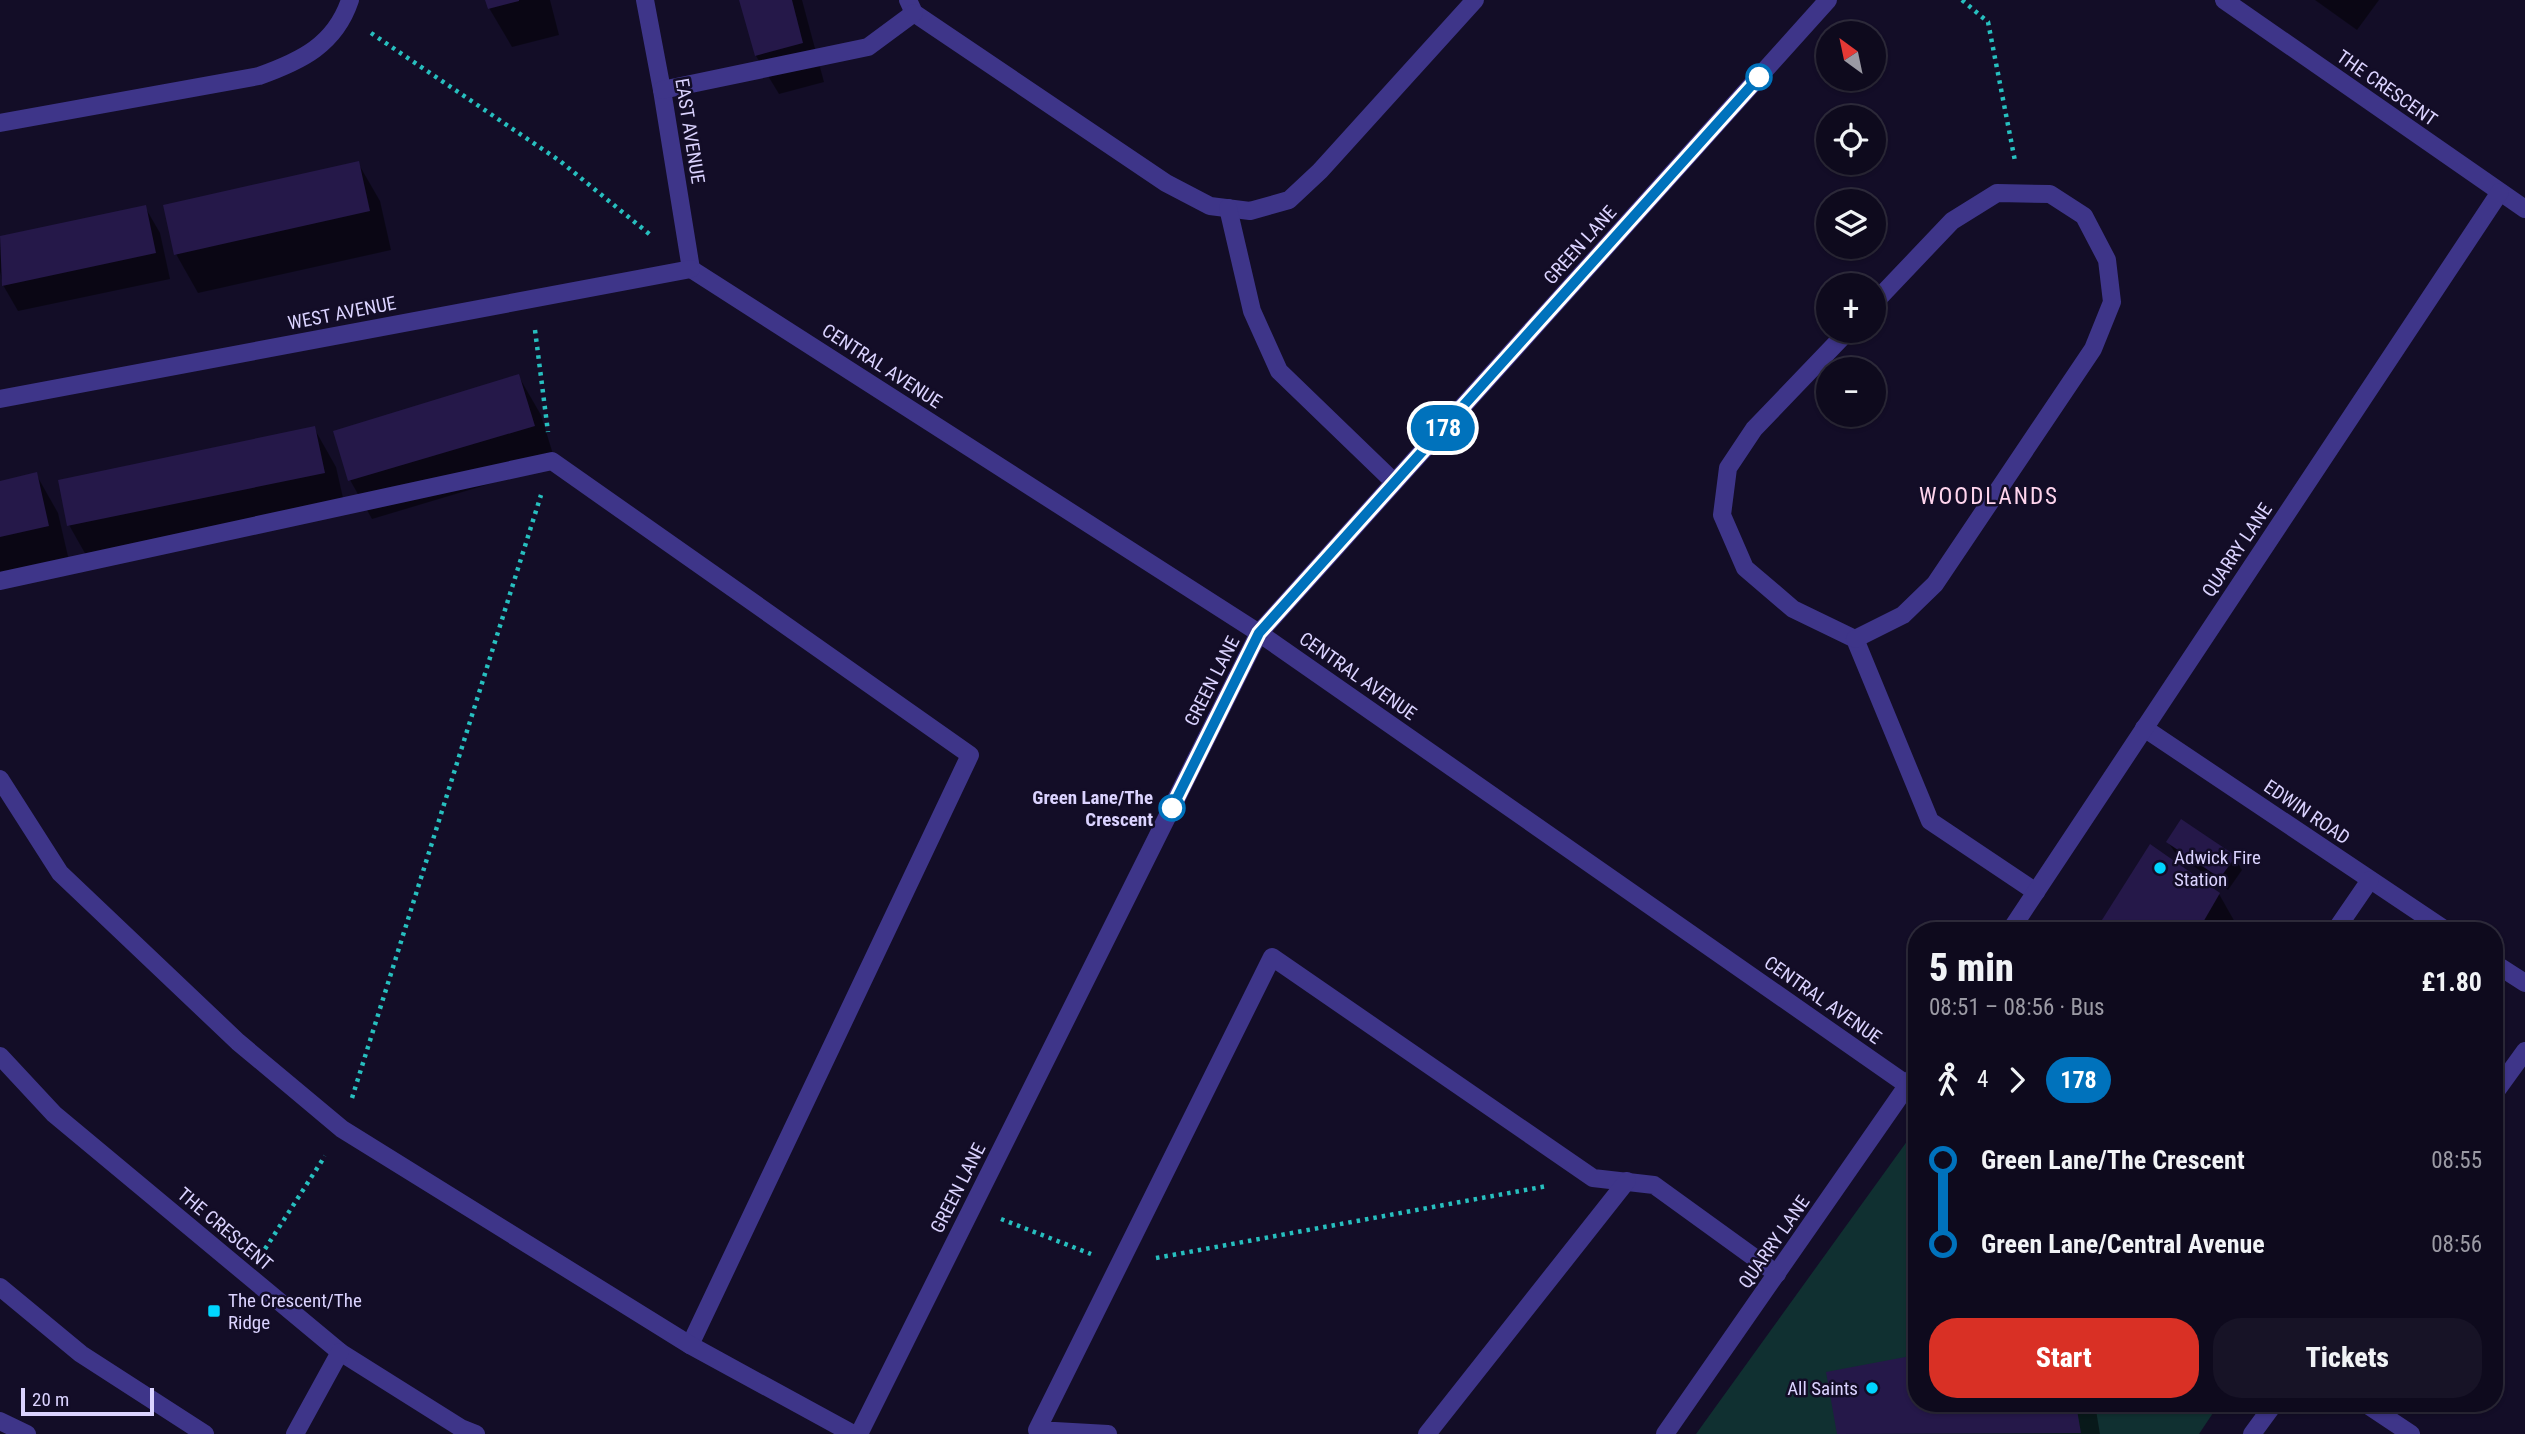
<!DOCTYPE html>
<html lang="en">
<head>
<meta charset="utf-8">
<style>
  body { margin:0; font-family:"Roboto Condensed",sans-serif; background:#171326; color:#f1f3f6; height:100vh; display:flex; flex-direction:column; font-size:26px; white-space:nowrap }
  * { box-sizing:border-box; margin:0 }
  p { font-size:23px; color:#9b9aa4 }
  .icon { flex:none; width:38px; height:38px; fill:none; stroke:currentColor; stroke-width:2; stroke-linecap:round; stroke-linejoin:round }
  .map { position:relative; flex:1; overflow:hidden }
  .panel { position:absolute; left:1908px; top:922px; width:595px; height:490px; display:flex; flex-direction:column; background:#0e0a1d; border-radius:28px; box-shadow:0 2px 5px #0004,0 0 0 2px #2e2b3b }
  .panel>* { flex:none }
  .badge { padding:0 14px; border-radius:23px; font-size:24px; line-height:46px }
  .needle { width:46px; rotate:327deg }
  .tools { position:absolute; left:1816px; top:21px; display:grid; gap:14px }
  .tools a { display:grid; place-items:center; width:70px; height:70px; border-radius:50%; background:#0e0a1d; box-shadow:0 2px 5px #0004,0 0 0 2px #2e2b3b; font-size:35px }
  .scale { position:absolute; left:21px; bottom:18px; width:133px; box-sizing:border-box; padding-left:7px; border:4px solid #dbd3ff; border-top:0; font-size:19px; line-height:24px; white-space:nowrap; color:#dbd3ff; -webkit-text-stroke:5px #130d27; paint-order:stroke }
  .map>.badge { position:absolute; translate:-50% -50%; box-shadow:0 0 0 4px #fff }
  .legs { display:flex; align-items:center; gap:10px; height:77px; padding:0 21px; font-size:23px }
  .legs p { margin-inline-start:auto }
  .summary { display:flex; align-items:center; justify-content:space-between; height:119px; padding:0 21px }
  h1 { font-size:38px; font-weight:800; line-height:52px }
  .action { display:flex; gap:14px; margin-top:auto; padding:14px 21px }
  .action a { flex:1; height:80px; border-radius:28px; background:#d93025; color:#fff; font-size:28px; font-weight:800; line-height:80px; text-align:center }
  .action a+a { background:#171326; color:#f1f3f6 }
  ul { padding:0 21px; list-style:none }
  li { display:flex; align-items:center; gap:24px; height:84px; font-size:26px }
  li i { display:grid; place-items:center; width:10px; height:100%; margin:0 9px; background:currentColor }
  li i::after { content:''; width:18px; height:18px; margin:-9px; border:5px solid; border-radius:50%; background:#0e0a1d }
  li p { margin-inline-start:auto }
  li:first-child i { background:linear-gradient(#0000 50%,currentColor 0) }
  li:last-child i { background:linear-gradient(currentColor 50%,#0000 0) }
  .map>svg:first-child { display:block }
</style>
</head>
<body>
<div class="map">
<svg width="2525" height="1434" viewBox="0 0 2525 1434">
  <rect width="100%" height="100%" fill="#130d27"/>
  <polygon fill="#103031" points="1913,1133 1916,1136 1916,1404 2219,1404 2199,1434 1696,1434"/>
  <g fill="#0007">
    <polygon points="487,0 550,0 559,35 512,47 489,8"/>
    <polygon points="741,0 802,0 824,82 779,94 756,56"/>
    <polygon points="2315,0 2379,0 2357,30"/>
    <polygon points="358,163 380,201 391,250 198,293 176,254"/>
    <polygon points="145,207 160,233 170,279 18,311 3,285 0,271 0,238"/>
    <polygon points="519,377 541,415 556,464 372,519 350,480 335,432"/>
    <polygon points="314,428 336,467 346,511 91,564 69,525"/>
    <polygon points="36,474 58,513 70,565 0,581 0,483"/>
    <polygon points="2168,842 2234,857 2242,870 2228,890 2176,854"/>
    <polygon points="2219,894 2240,931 2097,931"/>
    <polygon points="1916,1357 1916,1404 2095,1404 2100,1434 1838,1434 1828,1373"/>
  </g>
  <g fill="#251849">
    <polygon points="485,0 519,0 519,1 488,9"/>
    <polygon points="739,0 792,0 803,43 755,56"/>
    <polygon points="359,161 370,211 174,255 163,205"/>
    <polygon points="146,205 156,253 2,286 0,236"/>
    <polygon points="519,374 535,426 348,481 333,431"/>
    <polygon points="315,426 325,473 67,526 58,480"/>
    <polygon points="37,472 49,526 0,537 0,481"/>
    <polygon points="2181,819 2236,856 2220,878 2166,842"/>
    <polygon points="2150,844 2220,893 2198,931 2095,931"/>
    <polygon points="1916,1355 1916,1404 2076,1404 2081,1433 1837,1434 1826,1372"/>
  </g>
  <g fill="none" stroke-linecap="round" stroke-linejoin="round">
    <g stroke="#27bfbf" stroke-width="4.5" stroke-dasharray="3.5 5" stroke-linecap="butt">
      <polyline points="1962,0 1988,22 2015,161"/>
      <polyline points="371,33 560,161 653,237"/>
      <polyline points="535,330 548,432"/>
      <polyline points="352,1098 541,495"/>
      <polyline points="1001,1219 1091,1254"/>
      <polyline points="265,1249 325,1156"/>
      <polyline points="1156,1258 1547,1186"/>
    </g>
    <g stroke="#3e3589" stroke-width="18">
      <polyline points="645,0 662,90 691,269"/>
      <polyline points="908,0 914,13 1166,183 1210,206 1250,211 1289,200 1320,171 1475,0"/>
      <polyline points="2224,0 2525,209"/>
      <polyline points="662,90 868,47 914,13"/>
      <path d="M0,123L259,76C301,61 335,45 350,0"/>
      <polyline points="1228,208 1252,311 1279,371 1394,482"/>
      <polyline points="691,269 1259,633 1916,1091"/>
      <polyline points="1848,331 1754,429 1728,468 1722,515 1745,568 1793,609 1855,639 1930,821 2036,892"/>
      <polyline points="0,399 691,269"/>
      <polyline points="0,581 552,461 970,755 690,1345"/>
      <polyline points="1855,639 1903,615 1935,584 2093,349 2112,302 2107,260 2084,216 2050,194 1997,193 1952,221 1874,303"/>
      <polyline points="2144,728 2447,931"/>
      <polyline points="0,779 60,873 238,1042 342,1129 690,1345 853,1434"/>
      <polyline points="2010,931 2500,192"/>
      <polyline points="2335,931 2370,880"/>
      <polyline points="2494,963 2525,983"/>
      <polyline points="0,1056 54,1114 340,1352 461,1428 476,1434"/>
      <polyline points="2494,1094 2525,1051"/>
      <polyline points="0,1287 81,1354 205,1434"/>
      <polyline points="2366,1404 2411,1434"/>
      <polyline points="0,1421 27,1434"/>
      <polyline points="295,1434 340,1352"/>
      <polyline points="859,1434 1259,633 1828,0"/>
      <polyline points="1108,1434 1037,1430 1272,957 1593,1178 1654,1185 1777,1274"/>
      <polyline points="1427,1434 1627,1181"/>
      <polyline points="1665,1434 1916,1073"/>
      <polyline points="2252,1434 2274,1404"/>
    </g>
  </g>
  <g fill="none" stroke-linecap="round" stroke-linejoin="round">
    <defs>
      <polyline id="line-1" points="1172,808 1259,633 1759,77"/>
    </defs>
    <use href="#line-1" stroke="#fff" stroke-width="16"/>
    <use href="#line-1" stroke="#0072bc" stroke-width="10"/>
  </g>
  <g fill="#fff" stroke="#0072bc" stroke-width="3.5">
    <circle cx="1759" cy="77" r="12"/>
    <circle cx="1172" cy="808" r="12"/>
  </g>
  <g fill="#00d5fe" stroke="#130d27" stroke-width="2.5">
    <circle cx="2160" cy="868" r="7"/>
    <rect x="207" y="1304" width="14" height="14" rx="3.5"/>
    <circle cx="1872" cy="1388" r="7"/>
  </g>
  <g text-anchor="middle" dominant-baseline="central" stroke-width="5" stroke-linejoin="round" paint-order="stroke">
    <g font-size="19" fill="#dbd3ff" stroke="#130d27">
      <text transform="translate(2387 88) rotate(35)">THE CRESCENT</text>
      <text transform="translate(690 131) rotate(81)">EAST AVENUE</text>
      <text transform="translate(1580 245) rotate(-48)">GREEN LANE</text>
      <text transform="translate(342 313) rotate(-11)">WEST AVENUE</text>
      <text transform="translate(882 366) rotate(33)">CENTRAL AVENUE</text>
      <text transform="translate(2237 550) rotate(-56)">QUARRY LANE</text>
      <text transform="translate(1358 676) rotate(35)">CENTRAL AVENUE</text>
      <text transform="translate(1212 681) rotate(-63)">GREEN LANE</text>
      <text transform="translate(2307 812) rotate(34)">EDWIN ROAD</text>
      <text transform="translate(1823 1000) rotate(35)">CENTRAL AVENUE</text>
      <text transform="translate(958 1188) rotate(-63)">GREEN LANE</text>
      <text transform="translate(225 1229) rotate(40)">THE CRESCENT</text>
      <text transform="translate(1774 1242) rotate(-55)">QUARRY LANE</text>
    </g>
    <g font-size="19" font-weight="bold" fill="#dbd3ff" stroke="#130d27" text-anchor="end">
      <text x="1153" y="797">Green Lane/The<tspan x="1153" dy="22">Crescent</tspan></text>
    </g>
    <g font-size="19" fill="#dbd3ff" stroke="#130d27" text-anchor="start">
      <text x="2174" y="857">Adwick Fire<tspan x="2174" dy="22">Station</tspan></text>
      <text x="228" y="1300">The Crescent/The<tspan x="228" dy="22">Ridge</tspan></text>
      <text x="1858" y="1388" text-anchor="end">All Saints</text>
    </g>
    <g font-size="23" letter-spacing="2" fill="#ffd5ed" stroke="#130d27">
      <text x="1989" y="496">WOODLANDS</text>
    </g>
  </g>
</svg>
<div class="tools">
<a><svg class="needle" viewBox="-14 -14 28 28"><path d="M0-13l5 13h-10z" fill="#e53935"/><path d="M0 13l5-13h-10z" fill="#9b9aa4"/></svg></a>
<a><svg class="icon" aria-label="locate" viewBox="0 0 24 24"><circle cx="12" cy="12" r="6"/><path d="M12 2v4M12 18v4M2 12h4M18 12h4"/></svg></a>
<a><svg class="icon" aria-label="layers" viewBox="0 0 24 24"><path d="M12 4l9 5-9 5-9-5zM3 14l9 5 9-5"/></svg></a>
<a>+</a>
<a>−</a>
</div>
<div class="scale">20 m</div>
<b class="badge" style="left:1443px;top:428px;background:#0072bc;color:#fff">178</b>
<section class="panel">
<div class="summary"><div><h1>5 min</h1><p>08:51 – 08:56 · Bus</p></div><b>£1.80</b></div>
<div class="legs"><svg class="icon" aria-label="walk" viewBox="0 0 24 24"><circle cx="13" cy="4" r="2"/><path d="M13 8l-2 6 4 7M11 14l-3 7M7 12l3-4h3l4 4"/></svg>4<svg class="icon" aria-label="forward" viewBox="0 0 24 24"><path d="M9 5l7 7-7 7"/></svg><b class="badge" style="background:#0072bc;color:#fff">178</b></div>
<ul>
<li><i style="color:#0072bc"></i><b>Green Lane/The Crescent</b><p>08:55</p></li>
<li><i style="color:#0072bc"></i><b>Green Lane/Central Avenue</b><p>08:56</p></li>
</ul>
<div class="action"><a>Start</a><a>Tickets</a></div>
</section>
</div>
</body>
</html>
